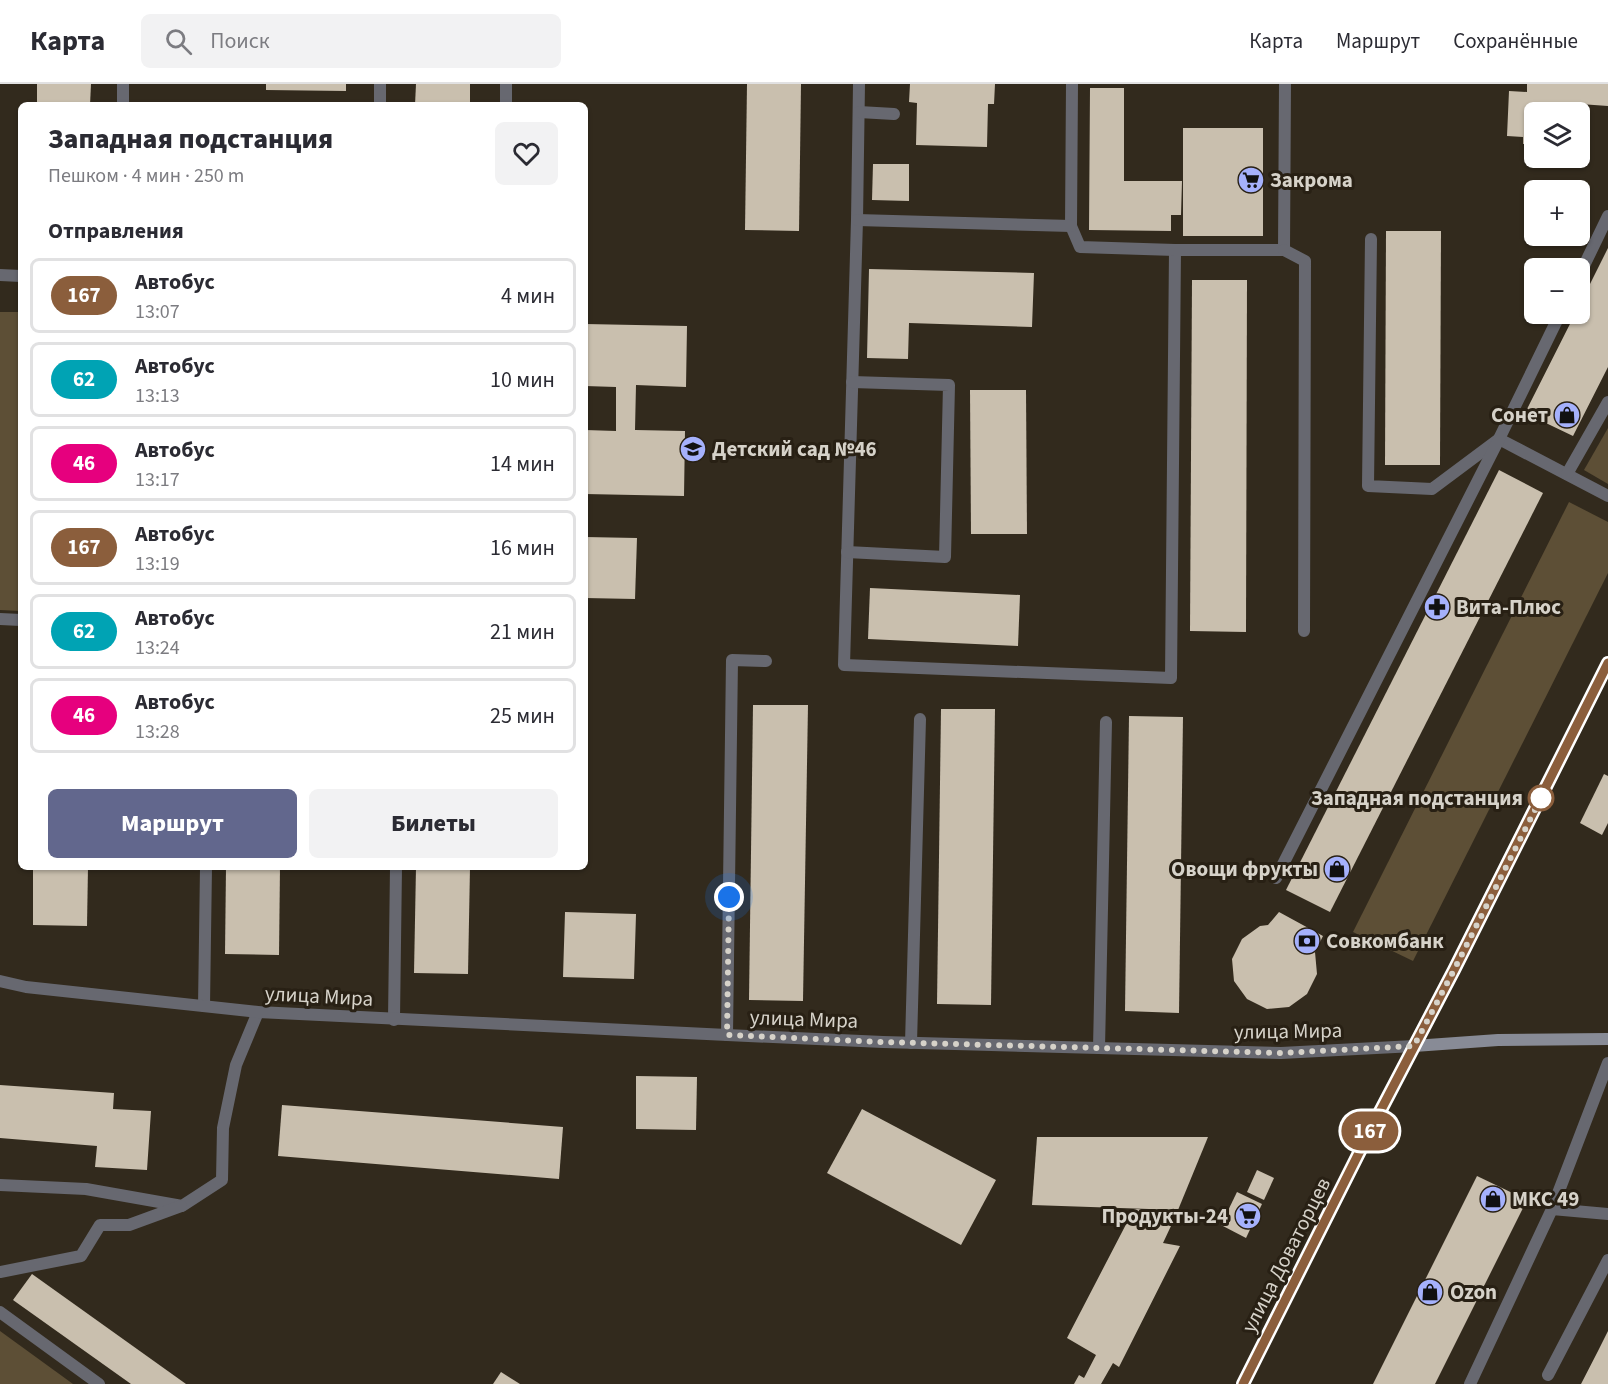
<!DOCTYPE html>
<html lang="ru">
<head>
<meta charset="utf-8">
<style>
  body { margin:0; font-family:"Source Sans 3",sans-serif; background:#f2f2f3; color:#2b2b33; height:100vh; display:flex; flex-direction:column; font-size:22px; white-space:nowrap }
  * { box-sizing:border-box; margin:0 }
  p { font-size:20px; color:#7c7c81 }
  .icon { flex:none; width:33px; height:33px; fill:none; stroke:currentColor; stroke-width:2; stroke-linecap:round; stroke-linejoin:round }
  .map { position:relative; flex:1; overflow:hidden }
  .details { position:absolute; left:18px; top:18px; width:570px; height:768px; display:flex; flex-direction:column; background:#fff; border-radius:9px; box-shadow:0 2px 4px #0004 }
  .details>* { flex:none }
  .badge { padding:0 12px; border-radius:20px; font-size:21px; line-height:39px }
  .fabs { position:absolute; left:1524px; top:18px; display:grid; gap:12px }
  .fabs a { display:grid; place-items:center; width:66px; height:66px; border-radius:9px; background:#fff; box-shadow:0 2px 4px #0004; font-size:30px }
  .you { position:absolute; width:30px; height:30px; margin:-15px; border:4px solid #fff; border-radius:50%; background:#1a73e8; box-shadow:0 0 0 9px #1a73e833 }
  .map>.badge { position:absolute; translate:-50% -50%; box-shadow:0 0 0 3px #fff }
  h2 { padding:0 30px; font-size:22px; line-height:54px }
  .round { display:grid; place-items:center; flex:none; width:63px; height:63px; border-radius:9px; background:#f2f2f3 }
  .headline { display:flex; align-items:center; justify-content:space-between; height:102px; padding:0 30px }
  h1 { font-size:28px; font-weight:800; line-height:45px }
  .button { display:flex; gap:12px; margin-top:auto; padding:12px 30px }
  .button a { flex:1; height:69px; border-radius:9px; background:#62678d; color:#fff; font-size:24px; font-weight:800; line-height:69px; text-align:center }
  .button a+a { background:#f2f2f3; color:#2b2b33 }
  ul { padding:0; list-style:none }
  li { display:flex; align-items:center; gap:18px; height:75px; margin:0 12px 9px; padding:0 18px; border:3px solid #e1e1e2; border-radius:9px }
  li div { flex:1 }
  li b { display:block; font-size:22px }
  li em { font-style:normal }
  li .badge { min-width:66px; font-weight:700; text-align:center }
  header { display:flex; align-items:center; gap:36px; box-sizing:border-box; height:84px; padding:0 30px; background:#fff; border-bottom:2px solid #e1e1e2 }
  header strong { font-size:28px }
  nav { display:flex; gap:33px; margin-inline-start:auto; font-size:21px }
  .search { width:420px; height:54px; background:#f2f2f3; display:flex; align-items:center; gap:15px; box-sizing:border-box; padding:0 21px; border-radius:9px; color:#7c7c81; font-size:22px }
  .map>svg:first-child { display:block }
</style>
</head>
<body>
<header>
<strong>Карта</strong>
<div class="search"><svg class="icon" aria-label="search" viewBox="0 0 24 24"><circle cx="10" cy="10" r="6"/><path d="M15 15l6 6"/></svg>Поиск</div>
<nav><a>Карта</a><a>Маршрут</a><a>Сохранённые</a></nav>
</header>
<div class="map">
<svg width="1608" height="1300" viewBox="0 0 1608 1300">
  <rect width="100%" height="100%" fill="#322a1d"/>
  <g fill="#5d4f36">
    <polygon points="0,228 21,228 21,527 0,526"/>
    <polygon points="1608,344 1608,400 1584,386"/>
    <polygon points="1569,418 1608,438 1608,489 1413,877 1353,848"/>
    <polygon points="0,1247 73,1300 0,1300"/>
  </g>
  <g fill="#c9bfae">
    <polygon points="37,0 91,0 90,21 37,21"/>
    <polygon points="266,0 346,0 346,7 266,6"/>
    <polygon points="416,0 470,0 470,21 415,21"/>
    <polygon points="747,0 801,0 799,147 745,146"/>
    <polygon points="910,0 995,0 994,20 988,20 987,63 916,61 917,19 909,18"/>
    <polygon points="1527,0 1608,0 1608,22 1580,20 1580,28 1534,28 1534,60 1523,60 1523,53 1507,52 1509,7 1527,8"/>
    <polygon points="1090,4 1124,4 1124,97 1182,97 1181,131 1171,131 1171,147 1089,146"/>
    <rect x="1183" y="44" width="80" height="108"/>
    <polygon points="873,80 909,80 909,117 872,116"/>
    <polygon points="1386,147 1441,147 1440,381 1385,381"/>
    <polygon points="1608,164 1608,283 1573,352 1525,329 1575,230 1580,230 1580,220"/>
    <polygon points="869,185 1034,189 1032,243 909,239 908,275 867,274"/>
    <polygon points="1192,196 1247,196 1246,548 1190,547"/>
    <polygon points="585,240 687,242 686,303 636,301 635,346 685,347 684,412 585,410 585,346 616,347 616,303 585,302"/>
    <polygon points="970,306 1026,306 1027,450 971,450"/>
    <polygon points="1499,386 1543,409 1330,828 1286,806"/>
    <polygon points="585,453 637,454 635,515 585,514"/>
    <polygon points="870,504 1020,511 1018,562 868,555"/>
    <polygon points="753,621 808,621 803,917 749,916"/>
    <polygon points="941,625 995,625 991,921 937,920"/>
    <polygon points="1129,632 1183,633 1179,929 1125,927"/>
    <polygon points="1604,690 1608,692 1608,739 1602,751 1580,739"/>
    <polygon points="33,783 88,783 87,842 33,841"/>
    <polygon points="226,783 280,783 279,871 225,870"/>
    <polygon points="416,783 470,783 468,890 414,889"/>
    <polygon points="565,828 636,830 634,895 563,893"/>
    <polygon points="1279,828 1323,852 1315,868 1317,890 1307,910 1289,923 1267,925 1247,915 1234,897 1232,875 1242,855 1260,842 1268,841"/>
    <polygon points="636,992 697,993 696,1046 636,1045"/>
    <polygon points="0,1001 114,1009 113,1025 151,1027 147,1086 95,1083 97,1062 0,1054"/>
    <polygon points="282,1021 563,1043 559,1095 278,1072"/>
    <polygon points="862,1025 996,1096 961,1161 827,1089"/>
    <polygon points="1037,1053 1208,1053 1178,1126 1032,1121"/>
    <polygon points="1257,1086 1274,1094 1264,1116 1247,1108"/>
    <polygon points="1477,1092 1527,1116 1435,1300 1373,1300"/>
    <polygon points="1237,1108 1262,1120 1246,1154 1221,1141"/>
    <polygon points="1134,1125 1178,1127 1163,1159 1180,1162 1119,1283 1113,1279 1101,1300 1074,1300 1079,1291 1084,1294 1096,1271 1067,1254"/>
    <polygon points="32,1190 186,1300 131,1300 13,1216"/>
    <polygon points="1608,1247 1608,1300 1581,1300 1598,1267"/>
    <polygon points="501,1288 520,1300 493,1300"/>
  </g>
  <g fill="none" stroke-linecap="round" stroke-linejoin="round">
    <g stroke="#676870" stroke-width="12">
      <polyline points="506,0 506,21"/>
      <polyline points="859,0 857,136 844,581 1171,594 1175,166"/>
      <polyline points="1072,0 1071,142 1080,163 1175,166 1284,166 1285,0"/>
      <polyline points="123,21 123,0"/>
      <polyline points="380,21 380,0"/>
      <polyline points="859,28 894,30"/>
      <polyline points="857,136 1071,142"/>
      <polyline points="1371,155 1368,402 1432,405 1499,355 1608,412"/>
      <polyline points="1284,166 1305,177 1304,547"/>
      <polyline points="1580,190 1608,132"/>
      <polyline points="0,191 21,192"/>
      <polyline points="1567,390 1608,318"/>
      <polyline points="847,468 945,473 949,301 852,298"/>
      <polyline points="0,535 21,536"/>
      <polyline points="1276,794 1499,355 1560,230"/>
      <polyline points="204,922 206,783"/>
      <polyline points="394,936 396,783"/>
      <polyline points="727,951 732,576 766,577"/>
      <polyline points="911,959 920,635"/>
      <polyline points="1099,964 1106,638"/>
      <polyline points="0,1101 86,1105 182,1122 222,1096 223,1044 236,981 258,928"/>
      <polyline points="1552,1125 1608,1130"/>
      <polyline points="0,1188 81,1172 100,1141 129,1141 181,1122"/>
      <polyline points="0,1228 99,1300"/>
      <polyline points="1548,1291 1608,1176"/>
      <polyline points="1470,1300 1552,1125 1608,979"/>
    </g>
    <polyline stroke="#676870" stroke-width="12" points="0,897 26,903 258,928 727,951 883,958 1281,969 1414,962"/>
    <g stroke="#888b96" stroke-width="12">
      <polyline points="1414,962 1498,956 1608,955"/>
      <polyline points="1243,1300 1372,1043 1454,886 1608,579"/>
    </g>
  </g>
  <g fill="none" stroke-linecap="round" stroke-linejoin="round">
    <defs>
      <polyline id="line" points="1243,1300 1372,1043 1454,886 1608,579"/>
    </defs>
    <use href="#line" stroke="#fff" stroke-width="14"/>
    <use href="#line" stroke="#8b5e3c" stroke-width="9"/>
    <polyline stroke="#d6d2c9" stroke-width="6" stroke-dasharray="0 10.8" points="729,813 727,951 882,958 1281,969 1414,962 1454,886 1541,714"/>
  </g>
  <defs>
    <symbol id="supermarket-disc" viewBox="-11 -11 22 22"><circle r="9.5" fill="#a5b1fc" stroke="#282014"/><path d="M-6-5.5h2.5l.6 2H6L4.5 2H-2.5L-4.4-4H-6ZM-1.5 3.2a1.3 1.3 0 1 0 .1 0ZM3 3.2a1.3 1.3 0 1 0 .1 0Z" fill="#111"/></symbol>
    <symbol id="shop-disc" viewBox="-11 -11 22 22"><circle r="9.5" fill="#a5b1fc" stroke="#282014"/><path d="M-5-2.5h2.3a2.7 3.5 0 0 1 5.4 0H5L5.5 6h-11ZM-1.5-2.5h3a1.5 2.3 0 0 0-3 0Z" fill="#111"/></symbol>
    <symbol id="school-disc" viewBox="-11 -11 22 22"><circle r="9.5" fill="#a5b1fc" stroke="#282014"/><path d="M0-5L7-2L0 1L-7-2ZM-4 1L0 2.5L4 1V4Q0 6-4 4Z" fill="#111"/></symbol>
    <symbol id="pharmacy-disc" viewBox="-11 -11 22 22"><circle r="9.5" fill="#a5b1fc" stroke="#282014"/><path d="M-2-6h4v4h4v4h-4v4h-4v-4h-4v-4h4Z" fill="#111"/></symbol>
    <symbol id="bank-disc" viewBox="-11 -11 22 22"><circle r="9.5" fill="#a5b1fc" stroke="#282014"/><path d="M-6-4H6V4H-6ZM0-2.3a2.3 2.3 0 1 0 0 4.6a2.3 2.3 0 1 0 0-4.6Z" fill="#111"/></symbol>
  </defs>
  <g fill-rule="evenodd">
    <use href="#supermarket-disc" x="1236" y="81" width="30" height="30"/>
    <use href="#shop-disc" x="1552" y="316" width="30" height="30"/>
    <use href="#school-disc" x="678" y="350" width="30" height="30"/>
    <use href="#pharmacy-disc" x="1422" y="508" width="30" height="30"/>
    <use href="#shop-disc" x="1322" y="770" width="30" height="30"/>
    <use href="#bank-disc" x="1292" y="842" width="30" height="30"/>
    <use href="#shop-disc" x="1478" y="1100" width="30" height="30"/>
    <use href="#supermarket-disc" x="1233" y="1117" width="30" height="30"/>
    <use href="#shop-disc" x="1415" y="1193" width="30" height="30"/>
  </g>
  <circle fill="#fff" stroke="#8b5e3c" stroke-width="3" cx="1541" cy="714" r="12"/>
  <g text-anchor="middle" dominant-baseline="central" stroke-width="6" stroke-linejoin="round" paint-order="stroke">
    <g font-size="21" font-weight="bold" fill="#d6d2c9" stroke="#282014" text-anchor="start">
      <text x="1270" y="96">Закрома</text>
      <text x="1548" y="331" text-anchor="end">Сонет</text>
      <text x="712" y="365">Детский сад №46</text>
      <text x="1456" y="523">Вита-Плюс</text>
      <text x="1318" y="785" text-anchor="end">Овощи фрукты</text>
      <text x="1326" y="857">Совкомбанк</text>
      <text x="1512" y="1115">МКС 49</text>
      <text x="1228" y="1132" text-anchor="end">Продукты-24</text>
      <text x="1450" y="1208">Ozon</text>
    </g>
    <g font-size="21" font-weight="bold" fill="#d6d2c9" stroke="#282014" text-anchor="end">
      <text x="1523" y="714">Западная подстанция</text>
    </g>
    <g font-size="21" fill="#d6d2c9" stroke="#282014">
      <text transform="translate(319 912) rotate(3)">улица Мира</text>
      <text transform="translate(804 935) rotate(2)">улица Мира</text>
      <text transform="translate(1288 947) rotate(-1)">улица Мира</text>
      <text transform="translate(1286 1171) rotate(-63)">улица Доваторцев</text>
    </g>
  </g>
</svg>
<div class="fabs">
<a><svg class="icon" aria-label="layers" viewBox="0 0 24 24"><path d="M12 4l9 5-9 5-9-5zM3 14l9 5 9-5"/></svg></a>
<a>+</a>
<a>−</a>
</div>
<div class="you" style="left:729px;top:813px"></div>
<b class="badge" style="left:1370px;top:1047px;background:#8b5e3c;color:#fff">167</b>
<section class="details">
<div class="headline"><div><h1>Западная подстанция</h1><p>Пешком · 4 мин · 250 m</p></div><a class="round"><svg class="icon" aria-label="heart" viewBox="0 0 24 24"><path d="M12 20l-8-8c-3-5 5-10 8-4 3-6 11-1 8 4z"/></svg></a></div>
<h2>Отправления</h2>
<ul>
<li><span class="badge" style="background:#8b5e3c;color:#fff">167</span><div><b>Автобус</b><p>13:07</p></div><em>4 мин</em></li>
<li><span class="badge" style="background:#00a3b4;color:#fff">62</span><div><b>Автобус</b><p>13:13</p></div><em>10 мин</em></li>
<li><span class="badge" style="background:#e6007e;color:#fff">46</span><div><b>Автобус</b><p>13:17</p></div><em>14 мин</em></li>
<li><span class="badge" style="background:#8b5e3c;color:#fff">167</span><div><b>Автобус</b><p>13:19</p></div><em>16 мин</em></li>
<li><span class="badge" style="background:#00a3b4;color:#fff">62</span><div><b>Автобус</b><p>13:24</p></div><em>21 мин</em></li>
<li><span class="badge" style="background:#e6007e;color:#fff">46</span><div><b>Автобус</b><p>13:28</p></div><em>25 мин</em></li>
</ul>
<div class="button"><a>Маршрут</a><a>Билеты</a></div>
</section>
</div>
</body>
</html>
